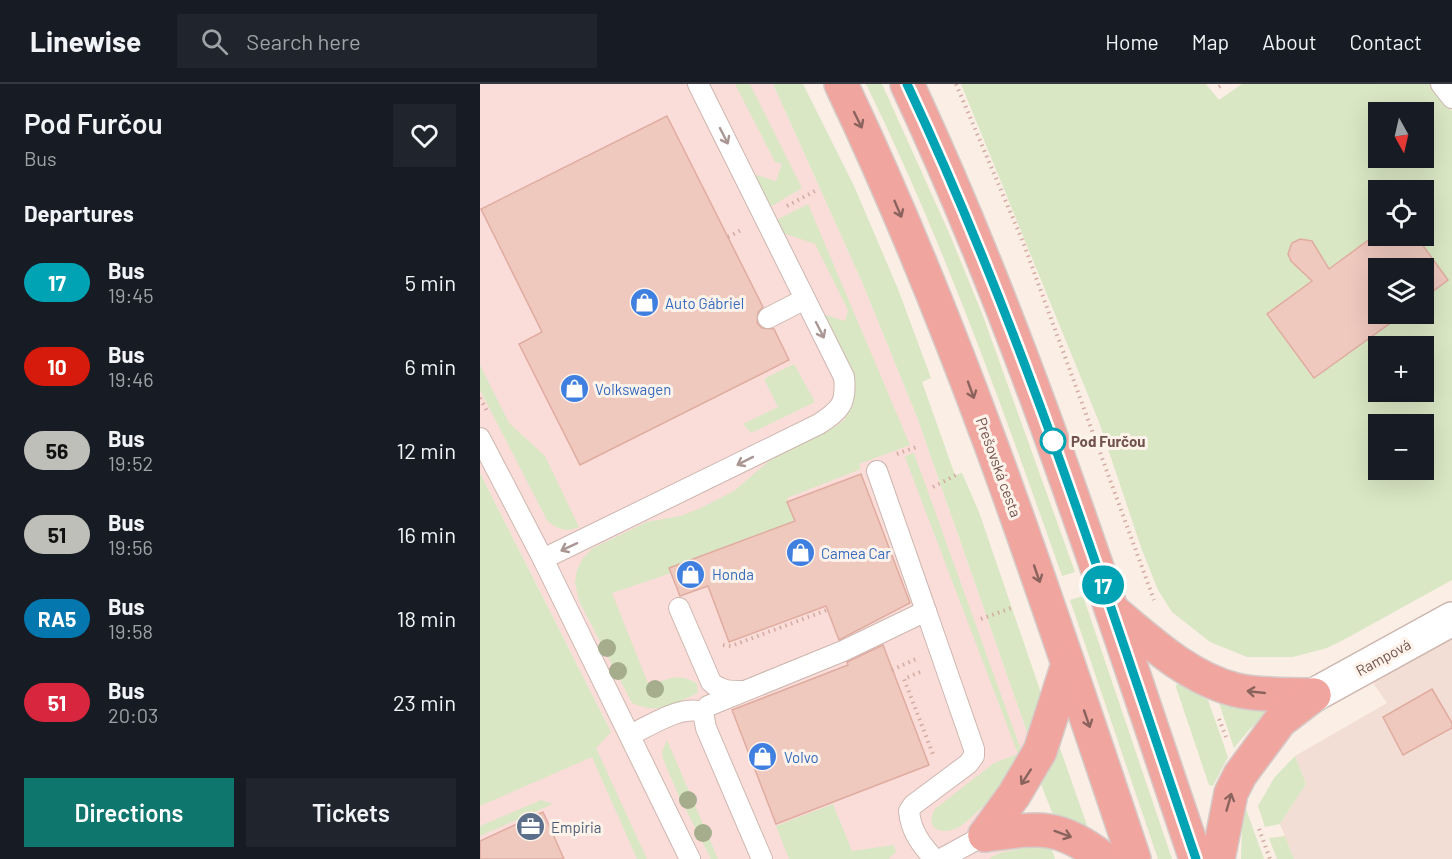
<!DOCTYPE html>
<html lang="en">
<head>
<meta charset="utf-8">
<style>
  body { margin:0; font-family:Barlow,sans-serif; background:#20242c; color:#f1f3f6; height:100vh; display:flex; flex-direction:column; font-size:22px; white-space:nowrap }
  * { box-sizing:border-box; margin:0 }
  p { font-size:20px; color:#9ea1a6 }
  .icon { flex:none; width:33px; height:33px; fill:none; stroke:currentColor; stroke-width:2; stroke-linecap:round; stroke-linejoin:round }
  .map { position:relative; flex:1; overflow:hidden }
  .side { display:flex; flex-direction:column; background:#171b24; width:480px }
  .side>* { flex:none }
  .badge { padding:0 12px; border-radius:20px; font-size:21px; line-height:39px }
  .needle { width:39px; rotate:172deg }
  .buttons { position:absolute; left:888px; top:18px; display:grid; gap:12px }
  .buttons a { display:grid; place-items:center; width:66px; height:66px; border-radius:0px; background:#171b24; box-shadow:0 6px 24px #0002; font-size:30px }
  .map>.badge { position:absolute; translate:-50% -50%; box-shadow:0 0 0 3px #fff }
  h2 { padding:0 24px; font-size:22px; line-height:54px }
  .round { display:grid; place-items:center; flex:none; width:63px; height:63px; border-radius:0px; background:#20242c }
  .overview { display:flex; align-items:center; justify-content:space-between; height:102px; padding:0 24px }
  h1 { font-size:28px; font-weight:600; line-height:45px }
  .action { display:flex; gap:12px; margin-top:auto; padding:12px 24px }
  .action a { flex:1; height:69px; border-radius:0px; background:#0f766e; color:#fff; font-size:24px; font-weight:600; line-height:69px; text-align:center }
  .action a+a { background:#20242c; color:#f1f3f6 }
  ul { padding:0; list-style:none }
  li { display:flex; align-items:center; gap:18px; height:84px; padding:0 24px }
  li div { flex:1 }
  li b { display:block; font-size:22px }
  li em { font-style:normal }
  li .badge { min-width:66px; font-weight:700; text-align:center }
  header { display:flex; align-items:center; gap:36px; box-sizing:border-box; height:84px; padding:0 30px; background:#171b24; border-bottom:2px solid #363941 }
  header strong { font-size:28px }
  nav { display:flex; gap:33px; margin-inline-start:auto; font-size:21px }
  .search { width:420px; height:54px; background:#20242c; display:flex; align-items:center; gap:15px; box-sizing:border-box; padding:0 21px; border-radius:0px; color:#9ea1a6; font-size:22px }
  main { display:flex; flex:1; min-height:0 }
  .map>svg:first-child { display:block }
</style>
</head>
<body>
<header>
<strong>Linewise</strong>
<div class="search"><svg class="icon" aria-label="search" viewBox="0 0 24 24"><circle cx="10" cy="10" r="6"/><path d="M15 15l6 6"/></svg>Search here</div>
<nav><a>Home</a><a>Map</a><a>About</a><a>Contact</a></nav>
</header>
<main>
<section class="side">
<div class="overview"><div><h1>Pod Furčou</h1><p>Bus</p></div><a class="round"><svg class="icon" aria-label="heart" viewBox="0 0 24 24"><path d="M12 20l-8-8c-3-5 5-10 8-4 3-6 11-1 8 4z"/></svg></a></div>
<h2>Departures</h2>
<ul>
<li><span class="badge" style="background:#00a3b4;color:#fff">17</span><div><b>Bus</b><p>19:45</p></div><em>5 min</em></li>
<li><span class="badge" style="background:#d61a0c;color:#fff">10</span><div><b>Bus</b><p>19:46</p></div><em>6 min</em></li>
<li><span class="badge" style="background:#bfbfb9;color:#111">56</span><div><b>Bus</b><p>19:52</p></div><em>12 min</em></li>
<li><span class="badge" style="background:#bfbfb9;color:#111">51</span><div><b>Bus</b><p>19:56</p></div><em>16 min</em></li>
<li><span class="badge" style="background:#0377ae;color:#fff">RA5</span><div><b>Bus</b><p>19:58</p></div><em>18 min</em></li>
<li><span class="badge" style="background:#d7263d;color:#fff">51</span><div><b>Bus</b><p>20:03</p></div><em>23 min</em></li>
</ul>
<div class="action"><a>Directions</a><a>Tickets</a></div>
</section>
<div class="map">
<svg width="972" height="775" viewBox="0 0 972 775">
  <rect width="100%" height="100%" fill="#fbeee5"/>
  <polygon fill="#f2ded4" points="972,529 972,775 814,775 800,740 826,700 815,672 907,619 877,576"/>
  <polygon fill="#faddd9" points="0,0 293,0 382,198 437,333 550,657 519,711 575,775 0,775 0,695 128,642 0,389"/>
  <g fill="#d9e7c4" fill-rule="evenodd">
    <polygon points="255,0 270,0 322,104 290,123 273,90 296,97 302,80 295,78"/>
    <polygon points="293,0 323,0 374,102 418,205 451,294 442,298 475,391 482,389 499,428 560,606 563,625 550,657 437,333 382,198"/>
    <path d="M386,0H402L470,151L503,232L595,488L582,492C523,325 464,159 386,0Z"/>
    <path d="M481,0H726L739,16L762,0H951L972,27V496L867,554L847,564L813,573H767L730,558L692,528L678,506L662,466L619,338ZM898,28H944V74H898ZM898,106H944V152H898ZM898,184H944V230H898ZM898,262H944V308H898ZM898,340H944V386H898Z"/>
    <path d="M328,120L430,361L379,380L381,385L307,414L315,437L189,484L191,489L132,509L169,602C186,595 200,588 217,600L218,609C191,621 180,631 152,619L99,517L95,498L97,486L103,474L113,464L167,438L200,432L219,425L254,407L289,377L356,342L364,336L372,323L375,300L373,291L343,230L365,237L368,226L335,160L303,149L296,136Z"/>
    <polygon points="314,280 335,318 271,349 263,340 298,323 284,295"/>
    <path d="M0,281L29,339L65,372L99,443C86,448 77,446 67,436L0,306Z"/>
    <path d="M434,369L542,669C527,696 507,722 482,741C465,754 441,745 456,724L514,679L538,670L426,376L425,372Z"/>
    <polygon points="0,389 131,648 116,664 167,775 157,775 112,673 0,722"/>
    <polygon points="603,512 692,775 678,775 590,516"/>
    <polygon points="699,600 728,616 748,673 733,702 729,701 696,603 696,601"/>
    <polygon points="739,619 750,623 786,627 787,629 770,645 754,664"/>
    <polygon points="576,653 609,747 574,733 560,698"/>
    <polygon points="187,656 238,775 231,775 198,710 183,675 182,668"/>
    <polygon points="815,672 826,700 800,740 785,743 778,722 794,694"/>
    <polygon points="61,716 73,720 0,752 0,742"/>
    <polygon points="353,720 372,767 414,761 416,768 408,775 309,775 296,742"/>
    <polygon points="766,725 784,775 761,775 762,743"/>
    <polygon points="805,752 814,775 797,775 789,754"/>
    <polygon points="555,762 571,763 575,775 508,775 520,769"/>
  </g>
  <g fill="#efc8be" stroke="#e0aca0" stroke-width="1.5">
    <polygon points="187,32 283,223 278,228 277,239 282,244 294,245 309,276 100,381 39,260 62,248 1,125"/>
    <polygon points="894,152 936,152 968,196 944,214 944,184 898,184 898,230 923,230 834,294 787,230 832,197 811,177 808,170 810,164 812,159 820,155 832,157 849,185"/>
    <polygon points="381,390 430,519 359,556 346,522 249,558 228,502 200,512 189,484 315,437 307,418"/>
    <polygon points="403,561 449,681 296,740 252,626 368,581 367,578"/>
    <polygon points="952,605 972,639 972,644 923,671 903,633"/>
    <polygon points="63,728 84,775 0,775 0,757"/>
  </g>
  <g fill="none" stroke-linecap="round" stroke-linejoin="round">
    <defs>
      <g id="lane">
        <polyline points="961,0 972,14"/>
        <polyline points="288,234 325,215"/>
        <polyline points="0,354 63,475 210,775"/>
        <polyline points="397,387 446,527"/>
        <path d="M63,475L339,340C360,326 367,320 364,293L218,0"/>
        <path d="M199,524L231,598C240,607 250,607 262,607"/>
        <path d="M150,651C172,641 200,621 223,628"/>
        <path d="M282,775L226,644L223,628L228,622L363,567L446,527L494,665V672L488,680L433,721L429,727C431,748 441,760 454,775"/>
        <polyline points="461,775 505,751"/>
      </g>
      <polyline id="street" points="834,611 972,535"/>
      <g id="highway">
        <path d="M361,0C480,250 566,513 654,775"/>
        <path d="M427,0C544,250 627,514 716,775"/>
        <path d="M632,526C669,557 708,594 756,606C781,612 809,610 834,611"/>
        <polyline points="505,751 534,711 560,667 588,580"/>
        <path d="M505,751C558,744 579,739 624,775"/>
        <polyline points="738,775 751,709 760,691 800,637 834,611"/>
      </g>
    </defs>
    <use href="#lane" stroke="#ceb6af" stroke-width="22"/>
    <use href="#street" stroke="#ceb6af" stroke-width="36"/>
    <use href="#highway" stroke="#d5cbc9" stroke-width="36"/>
    <g stroke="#d3aba1" stroke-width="4" stroke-dasharray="1.5 4.5" stroke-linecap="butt">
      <polyline points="476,0 543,158 674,516"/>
      <polyline points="739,3 743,0"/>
      <polyline points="307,122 335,107"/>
      <polyline points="248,153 263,145"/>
      <polyline points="0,314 8,329"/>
      <polyline points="417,370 439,362"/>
      <polyline points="453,403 476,391"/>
      <polyline points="501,535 534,523"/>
      <polyline points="243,561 251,562 347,526"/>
      <polyline points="412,586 436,575"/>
      <polyline points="440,588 424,595 454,673"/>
      <polyline points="739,635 746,653"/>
      <polyline points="779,745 790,775"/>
    </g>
    <use href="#lane" stroke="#fff" stroke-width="20"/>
    <use href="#street" stroke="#fff" stroke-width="33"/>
    <use href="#highway" stroke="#f1a59f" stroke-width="33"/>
  </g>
  <g fill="#a5ad8c">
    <circle cx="127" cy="564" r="9"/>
    <circle cx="138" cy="587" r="9"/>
    <circle cx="175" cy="605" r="9"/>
    <circle cx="208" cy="716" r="9"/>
    <circle cx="223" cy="749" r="9"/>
  </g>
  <defs><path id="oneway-shaft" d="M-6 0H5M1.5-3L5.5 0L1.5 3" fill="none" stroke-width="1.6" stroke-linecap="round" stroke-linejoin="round" transform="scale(1.5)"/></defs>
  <g stroke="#8b635d">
    <use href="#oneway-shaft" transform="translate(378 36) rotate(64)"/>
    <use href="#oneway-shaft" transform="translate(418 125) rotate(67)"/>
    <use href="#oneway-shaft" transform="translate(491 306) rotate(70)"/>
    <use href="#oneway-shaft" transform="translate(557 490) rotate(71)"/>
    <use href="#oneway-shaft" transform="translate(776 608) rotate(-174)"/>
    <use href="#oneway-shaft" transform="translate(607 635) rotate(71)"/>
    <use href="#oneway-shaft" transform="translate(546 693) rotate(123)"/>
    <use href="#oneway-shaft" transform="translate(749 718) rotate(-74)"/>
    <use href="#oneway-shaft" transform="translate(583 750) rotate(20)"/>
  </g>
  <g stroke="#aa9794">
    <use href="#oneway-shaft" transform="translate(244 52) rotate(63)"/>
    <use href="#oneway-shaft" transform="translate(340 246) rotate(63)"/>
    <use href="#oneway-shaft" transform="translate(265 377) rotate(153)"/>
    <use href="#oneway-shaft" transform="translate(89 463) rotate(155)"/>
  </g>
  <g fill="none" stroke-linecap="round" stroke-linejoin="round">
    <defs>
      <path id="line" d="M427,0C545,250 627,514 716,775"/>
    </defs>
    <use href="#line" stroke="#fff" stroke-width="14"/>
    <use href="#line" stroke="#00a3b4" stroke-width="9"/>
  </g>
  <defs>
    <symbol id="shop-disc" viewBox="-11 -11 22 22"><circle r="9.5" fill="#3f7fe0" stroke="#fef3eb"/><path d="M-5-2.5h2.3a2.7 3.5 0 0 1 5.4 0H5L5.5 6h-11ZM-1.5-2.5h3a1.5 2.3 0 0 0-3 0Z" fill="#fff"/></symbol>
    <symbol id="office-disc" viewBox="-11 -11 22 22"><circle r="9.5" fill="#5c6f8a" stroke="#fef3eb"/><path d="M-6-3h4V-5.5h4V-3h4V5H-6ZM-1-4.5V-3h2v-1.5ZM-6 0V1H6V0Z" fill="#fff"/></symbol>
  </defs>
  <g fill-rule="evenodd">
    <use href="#shop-disc" x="148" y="202" width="33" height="33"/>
    <use href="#shop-disc" x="78" y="288" width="33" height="33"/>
    <use href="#shop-disc" x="304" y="452" width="33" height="33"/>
    <use href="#shop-disc" x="194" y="474" width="33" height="33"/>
    <use href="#shop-disc" x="266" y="656" width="33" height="33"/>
    <use href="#office-disc" x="34" y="726" width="33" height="33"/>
  </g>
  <circle fill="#fff" stroke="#00a3b4" stroke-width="3" cx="573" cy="357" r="12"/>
  <g text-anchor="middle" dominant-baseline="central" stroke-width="6" stroke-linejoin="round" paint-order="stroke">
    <g font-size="15" fill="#366cbe" stroke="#fef3eb" text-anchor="start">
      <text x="185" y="219">Auto Gábriel</text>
      <text x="115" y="305">Volkswagen</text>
      <text x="341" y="469">Camea Car</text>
      <text x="232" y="490">Honda</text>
      <text x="304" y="673">Volvo</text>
    </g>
    <g font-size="15" font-weight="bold" fill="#72524c" stroke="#fef3eb" text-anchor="start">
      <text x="591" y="357">Pod Furčou</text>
    </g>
    <g font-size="15" fill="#72524c" stroke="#fef3eb">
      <text transform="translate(519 383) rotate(70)">Prešovská cesta</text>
      <text transform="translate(903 573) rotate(-29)">Rampová</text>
    </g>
    <g font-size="15" fill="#4e5e75" stroke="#fef3eb" text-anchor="start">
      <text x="71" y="743">Empiria</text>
    </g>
  </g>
</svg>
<div class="buttons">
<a><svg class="needle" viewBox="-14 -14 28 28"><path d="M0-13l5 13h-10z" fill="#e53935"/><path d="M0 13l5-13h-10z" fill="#9ea1a6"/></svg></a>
<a><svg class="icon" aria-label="locate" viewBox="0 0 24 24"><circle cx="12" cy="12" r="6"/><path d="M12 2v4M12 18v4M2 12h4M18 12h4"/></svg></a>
<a><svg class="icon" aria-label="layers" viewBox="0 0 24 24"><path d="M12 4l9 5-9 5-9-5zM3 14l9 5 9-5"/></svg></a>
<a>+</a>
<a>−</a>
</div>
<b class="badge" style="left:623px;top:501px;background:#00a3b4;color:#fff">17</b>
</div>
</main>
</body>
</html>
